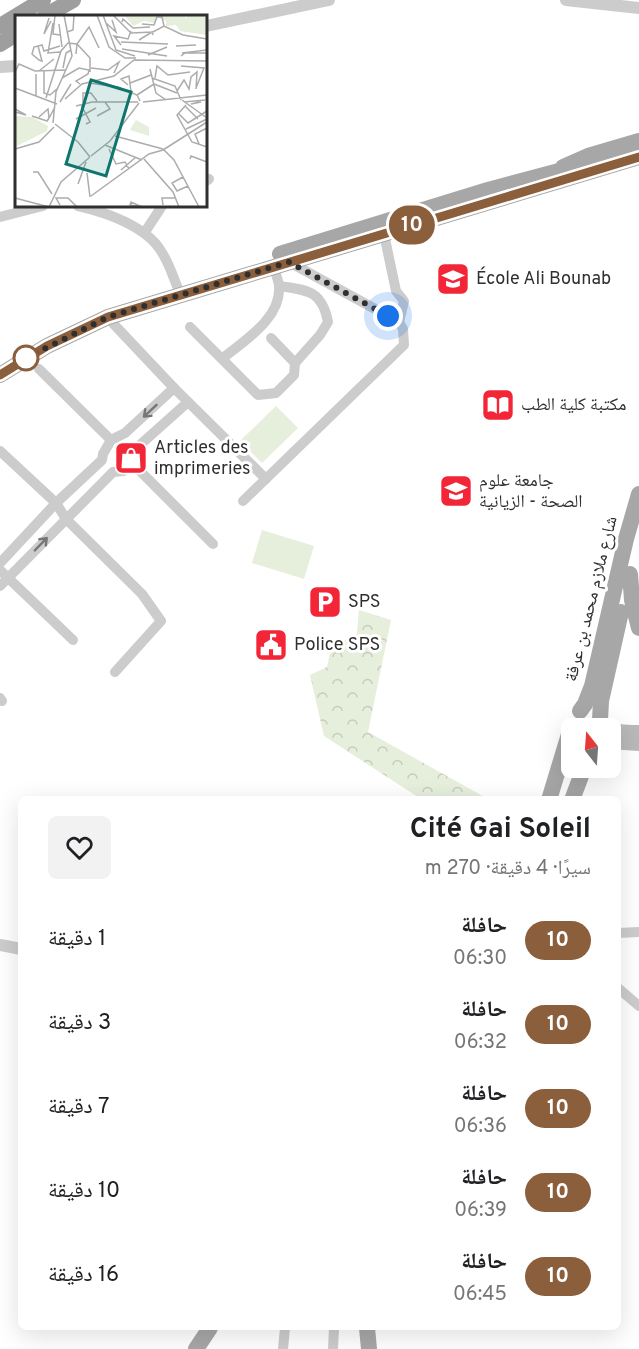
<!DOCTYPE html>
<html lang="ar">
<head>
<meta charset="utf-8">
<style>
  body { margin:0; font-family:Overpass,"Noto Naskh Arabic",sans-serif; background:#f2f2f2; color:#202124; direction:rtl; height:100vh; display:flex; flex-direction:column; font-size:22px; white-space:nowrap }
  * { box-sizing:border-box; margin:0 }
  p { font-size:20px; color:#757577 }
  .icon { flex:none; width:33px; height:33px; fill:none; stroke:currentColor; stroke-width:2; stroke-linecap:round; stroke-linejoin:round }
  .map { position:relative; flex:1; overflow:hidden; direction:ltr }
  .drawer { position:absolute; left:18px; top:796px; width:603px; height:534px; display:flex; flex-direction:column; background:#fff; border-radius:9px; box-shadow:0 6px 24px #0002; direction:rtl }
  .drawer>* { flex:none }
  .badge { padding:0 12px; border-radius:20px; font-size:21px; line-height:39px }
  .needle { width:39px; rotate:343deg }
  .controls { position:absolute; left:561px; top:718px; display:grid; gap:12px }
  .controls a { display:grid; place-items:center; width:60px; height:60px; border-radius:9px; background:#fff; box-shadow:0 6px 24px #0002; font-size:30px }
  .you { position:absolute; width:30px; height:30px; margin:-15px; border:4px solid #fff; border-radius:50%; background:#1a73e8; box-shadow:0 0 0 9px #1a73e833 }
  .map>.badge { position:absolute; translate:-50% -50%; box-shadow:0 0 0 3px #fff }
  .round { display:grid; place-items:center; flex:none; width:63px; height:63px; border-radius:9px; background:#f2f2f2 }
  .summary { display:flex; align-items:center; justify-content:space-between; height:102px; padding:0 30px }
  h1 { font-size:28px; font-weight:700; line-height:45px }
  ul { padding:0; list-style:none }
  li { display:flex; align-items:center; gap:18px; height:84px; padding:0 30px }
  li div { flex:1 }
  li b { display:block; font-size:22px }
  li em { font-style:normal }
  li .badge { min-width:66px; font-weight:700; text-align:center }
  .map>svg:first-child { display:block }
</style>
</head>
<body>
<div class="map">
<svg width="639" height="1349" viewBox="0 0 639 1349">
  <defs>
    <pattern id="forest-crowns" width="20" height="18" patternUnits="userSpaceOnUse" patternTransform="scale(1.5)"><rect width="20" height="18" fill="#e6eedc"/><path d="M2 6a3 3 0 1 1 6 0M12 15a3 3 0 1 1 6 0" fill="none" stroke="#c6ccbd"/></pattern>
  </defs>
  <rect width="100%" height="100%" fill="#fff"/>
  <polygon fill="url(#forest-crowns)" points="359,610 391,620 368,732 488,799 421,799 324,736 310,675 327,667 333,638 356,642"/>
  <g fill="#e6eedc">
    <polygon points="276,406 298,428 262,463 240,441"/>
    <polygon points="262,530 314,546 304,579 252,563"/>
  </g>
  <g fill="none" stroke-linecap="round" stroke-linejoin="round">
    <g stroke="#ccc" stroke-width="10">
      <polyline points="206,181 209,179"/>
      <path d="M78,206C105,212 146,226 161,251C168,261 172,274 177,286"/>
      <polyline points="0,217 43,206"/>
      <polyline points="145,232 162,206"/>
      <polyline points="384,234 396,291 404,301 399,322"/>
      <path d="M279,286C307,290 322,290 328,322L320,335L295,363"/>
      <polyline points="107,317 174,388 266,479"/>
      <polyline points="190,327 258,395 276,393 294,375 295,363 271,338"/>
      <path d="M223,358C245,340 282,318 279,285C278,279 275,273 274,267"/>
      <polyline points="39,369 111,440"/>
      <polyline points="0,451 56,503 66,519 142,594 161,621 115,672"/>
      <polyline points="134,465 213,544"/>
      <polyline points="243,501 404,345 403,329 399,322 289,262"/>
      <polyline points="0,563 56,503 102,460 103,454 111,440 125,433 174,388"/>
      <polyline points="0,570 73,640"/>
      <polyline points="0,586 113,472 123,471 134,465 139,458 141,444 188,402"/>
      <polyline points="0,698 2,701"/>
      <polyline points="618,933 639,932"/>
      <polyline points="618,988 639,1006"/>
      <polyline points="283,1349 285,1328"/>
      <polyline points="333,1349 334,1328"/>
    </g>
    <g stroke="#ccc" stroke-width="12">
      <polyline points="566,0 639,8"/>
      <polyline points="206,26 329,0"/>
      <polyline points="0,67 16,66"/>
      <polyline points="0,945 21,949"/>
    </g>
    <g stroke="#b9b9b9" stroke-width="14">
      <path d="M601,722C612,732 625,732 639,732"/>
      <polyline points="610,742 639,744"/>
    </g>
    <g stroke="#a7a7a7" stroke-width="16">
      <polyline points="563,167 588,156 639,141"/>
      <polyline points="280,254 488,190 574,167"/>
      <polyline points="0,375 47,346 108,317 639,157"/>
      <polyline points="630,574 632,600 639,628"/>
      <polyline points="580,711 585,704 592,686 626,539 639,494"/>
      <polyline points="600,720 601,701 621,612"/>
      <polyline points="549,800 569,734"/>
      <polyline points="572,800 584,768"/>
      <polyline points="367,1328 369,1349"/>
      <polyline points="196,1349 210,1328"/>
    </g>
    <g stroke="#9e9e9e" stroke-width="16">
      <polyline points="45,16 73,0"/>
      <polyline points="0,26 43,0"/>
      <polyline points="0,44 16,34"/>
    </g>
  </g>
  <defs><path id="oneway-shaft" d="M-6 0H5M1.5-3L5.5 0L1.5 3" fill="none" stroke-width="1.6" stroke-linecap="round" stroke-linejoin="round" transform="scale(1.5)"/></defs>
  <g stroke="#767676">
    <use href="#oneway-shaft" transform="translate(150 411) rotate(137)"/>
    <use href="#oneway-shaft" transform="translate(41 544) rotate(-46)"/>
  </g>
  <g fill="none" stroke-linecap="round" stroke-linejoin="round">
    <defs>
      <polyline id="line" points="0,375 47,346 108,317 639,157"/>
    </defs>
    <use href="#line" stroke="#fff" stroke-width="14"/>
    <use href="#line" stroke="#8b5e3c" stroke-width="9"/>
    <polyline stroke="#2f2f2f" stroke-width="6" stroke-dasharray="0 10.8" points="26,358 108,317 289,262 388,316"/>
  </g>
  <defs>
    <symbol id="school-square" viewBox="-11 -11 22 22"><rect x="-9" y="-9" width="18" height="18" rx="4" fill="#f22637" stroke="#fff"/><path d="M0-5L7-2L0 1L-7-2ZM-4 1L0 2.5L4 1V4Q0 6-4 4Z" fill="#fff"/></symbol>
    <symbol id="library-square" viewBox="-11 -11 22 22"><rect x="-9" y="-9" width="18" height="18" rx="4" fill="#f22637" stroke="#fff"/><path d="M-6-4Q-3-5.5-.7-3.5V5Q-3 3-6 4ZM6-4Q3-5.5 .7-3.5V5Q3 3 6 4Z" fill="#fff"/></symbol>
    <symbol id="shop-square" viewBox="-11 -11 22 22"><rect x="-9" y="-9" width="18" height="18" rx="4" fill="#f22637" stroke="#fff"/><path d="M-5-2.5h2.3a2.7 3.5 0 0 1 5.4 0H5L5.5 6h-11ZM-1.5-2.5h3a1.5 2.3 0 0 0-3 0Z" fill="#fff"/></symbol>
    <symbol id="university-square" viewBox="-11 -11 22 22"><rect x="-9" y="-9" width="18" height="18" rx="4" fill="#f22637" stroke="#fff"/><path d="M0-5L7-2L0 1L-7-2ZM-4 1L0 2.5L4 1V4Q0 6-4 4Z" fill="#fff"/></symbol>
    <symbol id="parking-square" viewBox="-11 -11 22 22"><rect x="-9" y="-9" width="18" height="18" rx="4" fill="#f22637" stroke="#fff"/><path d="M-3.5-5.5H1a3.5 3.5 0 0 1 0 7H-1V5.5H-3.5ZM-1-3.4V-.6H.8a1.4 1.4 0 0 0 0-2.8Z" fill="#fff"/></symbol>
    <symbol id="civic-square" viewBox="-11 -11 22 22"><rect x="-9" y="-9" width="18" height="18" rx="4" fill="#f22637" stroke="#fff"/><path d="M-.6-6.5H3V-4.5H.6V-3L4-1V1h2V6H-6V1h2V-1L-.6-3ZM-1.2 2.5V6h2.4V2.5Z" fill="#fff"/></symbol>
  </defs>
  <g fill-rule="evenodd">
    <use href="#school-square" x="434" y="260" width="38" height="38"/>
    <use href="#library-square" x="479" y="386" width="38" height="38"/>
    <use href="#shop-square" x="112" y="439" width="38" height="38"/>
    <use href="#university-square" x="437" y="472" width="38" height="38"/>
    <use href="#parking-square" x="306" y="583" width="38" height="38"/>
    <use href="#civic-square" x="252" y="626" width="38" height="38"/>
  </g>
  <circle fill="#fff" stroke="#8b5e3c" stroke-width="3" cx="26" cy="358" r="12"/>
  <g text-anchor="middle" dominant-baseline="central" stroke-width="6" stroke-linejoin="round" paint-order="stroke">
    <g font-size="18" fill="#2f2f2f" stroke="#fff" text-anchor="start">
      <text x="476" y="279">École Ali Bounab</text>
      <text x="521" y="405">مكتبة كلية الطب</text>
      <text x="154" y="448">Articles des<tspan x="154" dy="21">imprimeries</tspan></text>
      <text x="479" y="481">جامعة علوم<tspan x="479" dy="21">الصحة - الزيانية</tspan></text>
      <text x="348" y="602">SPS</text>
      <text x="294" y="645">Police SPS</text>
    </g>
    <g font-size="18" fill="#2f2f2f" stroke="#fff">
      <text transform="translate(592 599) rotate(-76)">شارع ملازم محمد بن عرفة</text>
    </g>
  </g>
  <g transform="translate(15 15)">
    <rect width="192" height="192" fill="#fff"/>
    <path d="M103,0H169L171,4L172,0H192V20L165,16L161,10L151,11V6L142,2L140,8L129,6L118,11L111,2ZM121,105L134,112V121L115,115Z" fill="#e6eedc"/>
    <path d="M0,101L17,102L33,111L32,116L0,132Z" fill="#e6eedc"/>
    <path fill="none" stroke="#acacac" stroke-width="1.5" d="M40,0L38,19L45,20M82,0L94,32L110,43H121M88,0L101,35M98,0L116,18L138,17L149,11L168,20L192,24M34,3L29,19L36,6M107,7L108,4L118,13L135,12M38,8L33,38L45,37M91,8L101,17L97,5M44,9L47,32M127,9L139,10L142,2H147L149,11M52,17L58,15L59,0M124,25L137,17L138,20M106,27L153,29M53,28L62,29L75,43V57M106,30L99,21L113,24L116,16M23,31L27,46L24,45L17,39L19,32L27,30L29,36L45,31M161,31L181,30M107,34L152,41M101,35L120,41M167,38L192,35M61,39L62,29L74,12L84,33M133,40L152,32M166,41L170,38H192M166,51L189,53L181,73M48,53L51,38L56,35M76,53L93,55L104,47L99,58M135,54L141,78L151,85M24,56L39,44M29,56V78L35,80L43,73M0,57L4,49L20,56L50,55M47,63L64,53L74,55L73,59L61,66L65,69M137,63L160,71L166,85M140,63L142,51L153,60L175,57M74,68L103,72L122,80L125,86M115,68L136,60M139,69L162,78M113,70L106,64L114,61L116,77M0,73L42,89M162,76L169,65L174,74L176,62L182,57L181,74M122,80L139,69M21,81V59M31,83L46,36L53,28M50,84L67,69L99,61L119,45L192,46M167,85L192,103M45,87L56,69M128,87L192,80M169,87L190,85M184,87L176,89L186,87M68,88V78H76L82,86M66,90L75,107L71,109M171,90L162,100L177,127L192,132M61,91L77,87H123M170,91L183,104M0,94L11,100L0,97M164,99L173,108L192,96M17,101L32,106L34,103M82,101L95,94L90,87M24,102L33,94L34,103L40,92M61,104L81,93M38,108L41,77L57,41L49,0M40,109L63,127L75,142M171,114L192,104M100,121L148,134M184,129L180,119L192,113M90,130L127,145M0,134L24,127L39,112M94,134L101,149L110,147L114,154M148,134L159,145L184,192M148,135L192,107M76,141L95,126L124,88M129,144L158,177L164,192M175,144L176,141L192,147M106,155L121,142M18,157H23L37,179M72,158L75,182M168,162L157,168L162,176L173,171M63,169L71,147M76,181L134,139L148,135M0,183L34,192M45,190L41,183H53L62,192M148,190L147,183H160M34,192L46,167L75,142M126,192L115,190L116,187L127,192"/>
    <path fill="#0f766e" fill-opacity="0.15" stroke="#0f766e" stroke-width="3" d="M76,65L116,77L91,161L51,149Z"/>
    <rect width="192" height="192" fill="none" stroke="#2f2f2f" stroke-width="3"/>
  </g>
</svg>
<div class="controls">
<a><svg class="needle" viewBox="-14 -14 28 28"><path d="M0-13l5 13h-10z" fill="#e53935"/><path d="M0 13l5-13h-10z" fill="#757577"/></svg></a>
</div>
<div class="you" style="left:388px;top:316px"></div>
<b class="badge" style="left:412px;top:225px;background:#8b5e3c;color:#fff">10</b>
<section class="drawer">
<div class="summary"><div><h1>Cité Gai Soleil</h1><p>سيرًا · 4 دقيقة · 270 m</p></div><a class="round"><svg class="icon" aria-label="heart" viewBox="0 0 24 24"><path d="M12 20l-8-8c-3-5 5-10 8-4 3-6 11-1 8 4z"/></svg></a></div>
<ul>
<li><span class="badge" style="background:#8b5e3c;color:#fff">10</span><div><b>حافلة</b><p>06:30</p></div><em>1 دقيقة</em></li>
<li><span class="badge" style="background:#8b5e3c;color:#fff">10</span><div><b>حافلة</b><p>06:32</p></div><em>3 دقيقة</em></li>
<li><span class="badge" style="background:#8b5e3c;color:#fff">10</span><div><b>حافلة</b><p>06:36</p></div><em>7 دقيقة</em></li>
<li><span class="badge" style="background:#8b5e3c;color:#fff">10</span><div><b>حافلة</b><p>06:39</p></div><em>10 دقيقة</em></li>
<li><span class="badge" style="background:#8b5e3c;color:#fff">10</span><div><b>حافلة</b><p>06:45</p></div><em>16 دقيقة</em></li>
</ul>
</section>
</div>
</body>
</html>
